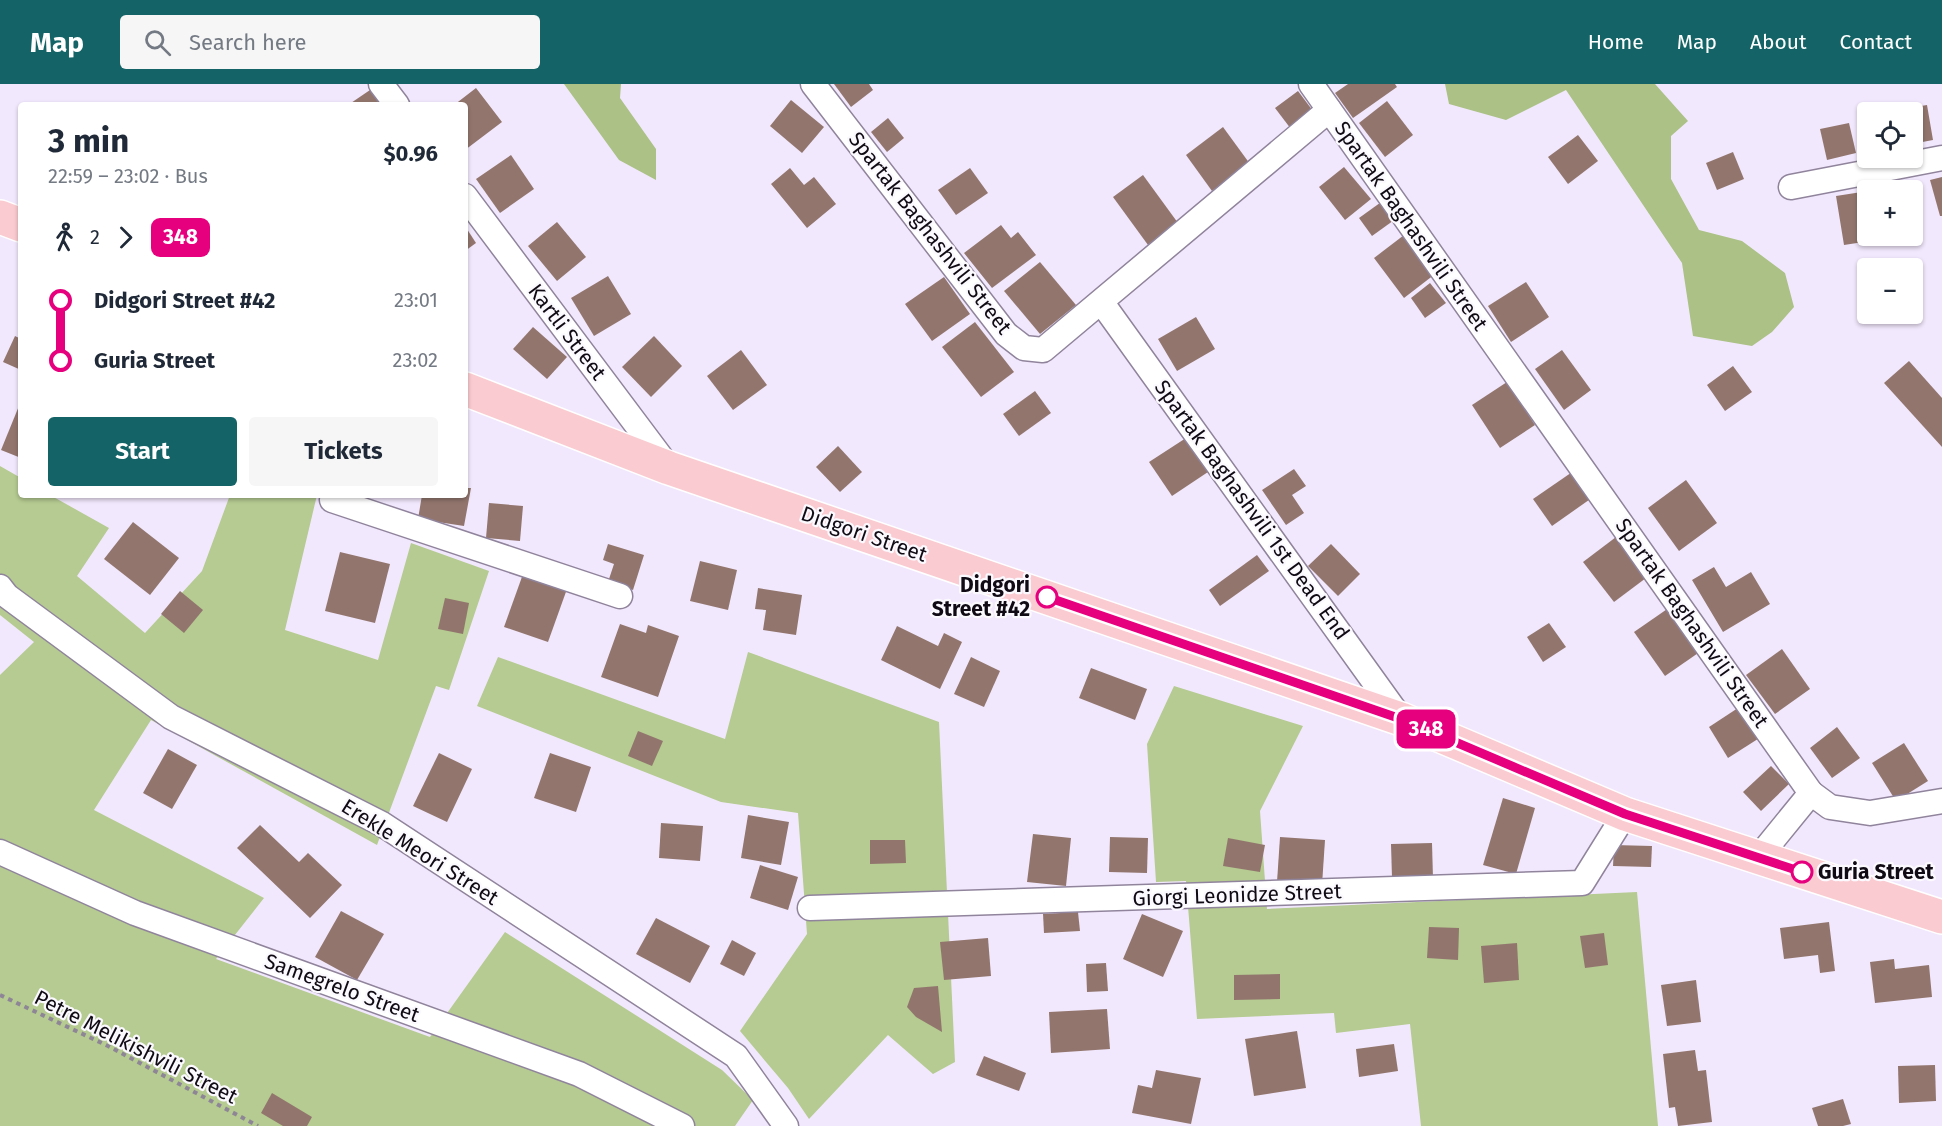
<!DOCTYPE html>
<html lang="en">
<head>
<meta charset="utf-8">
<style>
  body { margin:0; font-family:"Fira Sans",sans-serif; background:#f6f6f7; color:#1f2937; height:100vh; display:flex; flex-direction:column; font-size:22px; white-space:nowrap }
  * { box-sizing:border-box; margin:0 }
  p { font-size:20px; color:#747a83 }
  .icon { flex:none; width:33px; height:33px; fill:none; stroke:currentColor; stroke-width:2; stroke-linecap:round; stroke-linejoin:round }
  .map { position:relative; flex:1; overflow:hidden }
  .panel { position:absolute; left:18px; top:18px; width:450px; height:396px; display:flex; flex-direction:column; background:#fff; border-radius:6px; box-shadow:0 2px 4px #0004 }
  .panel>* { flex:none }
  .badge { padding:0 12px; border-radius:9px; font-size:21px; line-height:39px }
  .controls { position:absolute; left:1857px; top:18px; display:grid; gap:12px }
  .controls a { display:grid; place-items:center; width:66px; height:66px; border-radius:6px; background:#fff; box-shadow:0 2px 4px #0004; font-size:30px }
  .map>.badge { position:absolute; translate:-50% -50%; box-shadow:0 0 0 3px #fff }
  .legs { display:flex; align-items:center; gap:9px; height:66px; padding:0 30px; font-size:20px }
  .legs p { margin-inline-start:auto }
  .head { display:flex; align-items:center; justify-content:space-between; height:102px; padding:0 30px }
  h1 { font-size:33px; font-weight:700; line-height:45px }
  .button { display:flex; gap:12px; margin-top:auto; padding:12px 30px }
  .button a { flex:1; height:69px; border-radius:6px; background:#146467; color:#fff; font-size:24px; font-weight:700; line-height:69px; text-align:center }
  .button a+a { background:#f6f6f7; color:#1f2937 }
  ul { padding:0 30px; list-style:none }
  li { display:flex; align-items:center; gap:21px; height:60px; font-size:22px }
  li i { display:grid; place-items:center; width:9px; height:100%; margin:0 8px; background:currentColor }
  li i::after { content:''; width:15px; height:15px; margin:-8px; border:4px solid; border-radius:50%; background:#fff }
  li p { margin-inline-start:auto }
  li:first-child i { background:linear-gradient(#0000 50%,currentColor 0) }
  li:last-child i { background:linear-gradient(currentColor 50%,#0000 0) }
  header { display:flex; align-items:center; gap:36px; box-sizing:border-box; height:84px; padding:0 30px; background:#146467; color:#fff }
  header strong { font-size:28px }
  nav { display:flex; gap:33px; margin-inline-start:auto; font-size:21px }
  .search { width:420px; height:54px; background:#f6f6f7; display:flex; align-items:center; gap:15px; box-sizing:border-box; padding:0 21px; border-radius:6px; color:#747a83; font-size:22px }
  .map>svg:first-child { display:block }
</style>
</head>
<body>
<header>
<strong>Map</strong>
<div class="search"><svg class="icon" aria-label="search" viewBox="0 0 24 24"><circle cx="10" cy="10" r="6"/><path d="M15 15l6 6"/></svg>Search here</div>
<nav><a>Home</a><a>Map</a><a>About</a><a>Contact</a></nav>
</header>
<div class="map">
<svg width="1942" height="1042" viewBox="0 0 1942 1042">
  <rect width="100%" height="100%" fill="#f2e8fd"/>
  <g fill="#b5cb91">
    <polygon points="0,382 21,394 21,411 50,411 109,444 77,492 145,549 202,487 230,411 317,411 285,546 378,576 411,459 489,487 449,606 436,602 377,761 151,636 94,726 264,814 216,875 430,953 505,848 722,986 753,1016 735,1042 0,1042 0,591 34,558 0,531"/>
    <polygon points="748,568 939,638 955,978 933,990 888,951 809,1035 788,1004 740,947 807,850 798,729 721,718 477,622 498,573 725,655"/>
    <polygon points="1174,602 1303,642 1260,727 1267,825 1637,808 1658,1042 1421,1042 1410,940 1336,949 1334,929 1197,935 1186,797 1156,798 1147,660"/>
  </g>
  <g fill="#abc186">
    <polygon points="564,0 621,0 620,14 656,65 656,96 619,76"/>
    <polygon points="1445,0 1655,0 1688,37 1671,52 1671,95 1699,146 1742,157 1785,189 1794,223 1772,248 1752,262 1693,252 1682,179 1566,6 1506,36 1449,20"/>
  </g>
  <g fill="#92766e">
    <polygon points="834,0 869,0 873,6 851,23"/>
    <polygon points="1348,0 1395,0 1397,3 1353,34 1335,9"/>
    <polygon points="476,4 502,38 465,66 465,21 454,21"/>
    <polygon points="370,6 381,21 348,21"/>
    <polygon points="1298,7 1313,27 1291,45 1275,24"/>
    <polygon points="791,16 824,43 802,69 770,42"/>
    <polygon points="1387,17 1413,51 1385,73 1359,39"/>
    <polygon points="1927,21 1933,56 1912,60 1912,28 1890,27"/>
    <polygon points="888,34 904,54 887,68 871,48"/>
    <polygon points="1849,39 1856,69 1827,76 1820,45"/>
    <polygon points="1223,43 1250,80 1212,107 1186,71"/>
    <polygon points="1578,51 1598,77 1568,100 1548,73"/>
    <polygon points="1733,68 1744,95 1717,106 1706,79"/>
    <polygon points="511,71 534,105 500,129 476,95"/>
    <polygon points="1344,83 1371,115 1345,136 1319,103"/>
    <polygon points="790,84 804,101 814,93 836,120 807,144 771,100"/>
    <polygon points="970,84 988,109 956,131 938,106"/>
    <polygon points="1143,91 1178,139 1148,161 1113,113"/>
    <polygon points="1942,93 1942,132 1940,132 1930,96"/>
    <polygon points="1868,107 1868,152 1882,152 1883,155 1844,161 1836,112"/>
    <polygon points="1384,116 1397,134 1372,152 1359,134"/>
    <polygon points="557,138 586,173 557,197 528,162"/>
    <polygon points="1001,141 1011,154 1018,148 1036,171 992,204 964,169"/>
    <polygon points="465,142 476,159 465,167"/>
    <polygon points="1408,148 1439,187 1404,214 1374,174"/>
    <polygon points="1040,178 1076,221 1040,250 1004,207"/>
    <polygon points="608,192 631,230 594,252 571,214"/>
    <polygon points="944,193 970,230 932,257 905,220"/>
    <polygon points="1526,198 1549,233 1511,258 1488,222"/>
    <polygon points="1430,199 1446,219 1425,234 1411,214"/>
    <polygon points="1196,233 1215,265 1177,287 1158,255"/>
    <polygon points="975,238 1014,288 981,313 942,263"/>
    <polygon points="533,243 567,273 547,295 513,265"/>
    <polygon points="15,252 21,255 21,286 3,278"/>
    <polygon points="654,252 682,282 651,313 622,283"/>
    <polygon points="741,266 767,301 733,326 707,292"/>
    <polygon points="1562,266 1591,306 1564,326 1535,285"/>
    <polygon points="1909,277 1942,314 1942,363 1884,299"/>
    <polygon points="1733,282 1752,308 1725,327 1707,301"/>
    <polygon points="1507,298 1535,341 1500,364 1472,321"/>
    <polygon points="1035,307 1051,329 1019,352 1003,330"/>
    <polygon points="21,317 21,374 1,366"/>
    <polygon points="1186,354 1208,388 1172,412 1149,378"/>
    <polygon points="838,362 862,388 840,408 816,383"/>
    <polygon points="1578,384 1596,411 1552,442 1533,415"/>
    <polygon points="1294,385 1306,402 1292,411 1304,429 1286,441 1262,406"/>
    <polygon points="1686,396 1717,439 1679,467 1648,424"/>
    <polygon points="465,404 471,404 464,442 418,435 422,411 465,411"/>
    <polygon points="489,419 523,422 520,457 486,454"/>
    <polygon points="133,438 179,474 150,511 104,475"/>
    <polygon points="1620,450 1650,491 1614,518 1583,478"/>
    <polygon points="608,460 644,471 633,506 608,498 614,480 603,476"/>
    <polygon points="1331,460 1360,490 1338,512 1308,482"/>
    <polygon points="340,468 390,480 375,539 325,527"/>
    <polygon points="1257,471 1269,487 1220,522 1209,506"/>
    <polygon points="700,477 737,486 728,526 690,517"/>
    <polygon points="1714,483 1726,503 1751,488 1770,520 1723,548 1692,496"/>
    <polygon points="523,490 567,505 548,558 504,543"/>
    <polygon points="758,504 802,511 796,551 763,546 766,526 755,525"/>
    <polygon points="180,507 203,526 184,549 161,530"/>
    <polygon points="445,514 469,519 463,550 438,545"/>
    <polygon points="1673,521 1704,565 1665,592 1634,548"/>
    <polygon points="1549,539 1566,563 1543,578 1527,553"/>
    <polygon points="620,540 646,549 648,541 679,552 658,613 601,593"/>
    <polygon points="897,542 938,562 944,549 962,558 940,605 881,576"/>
    <polygon points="1782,565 1810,605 1775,630 1746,591"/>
    <polygon points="971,573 1000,587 984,623 954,610"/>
    <polygon points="1091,584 1147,605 1135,636 1079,614"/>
    <polygon points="1741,622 1761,653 1728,674 1709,643"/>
    <polygon points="1837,643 1860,674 1832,694 1810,664"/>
    <polygon points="638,647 663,657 652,682 628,672"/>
    <polygon points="1904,659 1928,697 1896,717 1872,679"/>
    <polygon points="168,665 197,681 172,725 143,709"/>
    <polygon points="439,669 472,685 447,738 413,722"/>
    <polygon points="550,669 591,683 576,728 534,714"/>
    <polygon points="1771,682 1789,700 1761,727 1743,708"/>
    <polygon points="1503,714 1535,724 1516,790 1483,781"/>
    <polygon points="748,731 789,738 781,781 741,774"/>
    <polygon points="661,739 703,742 700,777 659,774"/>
    <polygon points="260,741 299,778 308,769 342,801 310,834 237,764"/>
    <polygon points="1033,750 1071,754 1066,802 1027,798"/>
    <polygon points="1110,753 1148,754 1147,789 1109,788"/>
    <polygon points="1280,753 1325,756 1322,801 1277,798"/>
    <polygon points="1228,754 1265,761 1260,788 1223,782"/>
    <polygon points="870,756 905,756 906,779 870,780"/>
    <polygon points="1432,759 1433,794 1392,794 1391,760"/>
    <polygon points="1614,761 1652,762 1651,783 1613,782"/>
    <polygon points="760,781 798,793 788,826 750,814"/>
    <polygon points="341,827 384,850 357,896 315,873"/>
    <polygon points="1078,828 1080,847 1044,849 1043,830"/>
    <polygon points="1142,830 1183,847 1163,893 1123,875"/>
    <polygon points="656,834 710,862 690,899 636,870"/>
    <polygon points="1829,838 1835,887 1820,889 1818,871 1784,875 1780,844"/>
    <polygon points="1429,843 1459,844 1458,876 1427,874"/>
    <polygon points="1604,849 1608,881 1585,884 1580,852"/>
    <polygon points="988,854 991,892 944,896 940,858"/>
    <polygon points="732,856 756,869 744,892 720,880"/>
    <polygon points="1517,859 1519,896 1484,899 1481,862"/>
    <polygon points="1894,875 1895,885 1929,881 1932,913 1875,919 1870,878"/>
    <polygon points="1106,879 1108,907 1087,908 1086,880"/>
    <polygon points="1280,890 1280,915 1234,916 1234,891"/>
    <polygon points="1696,896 1701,938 1667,942 1661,901"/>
    <polygon points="938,902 942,948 916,933 907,923 914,904"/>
    <polygon points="1107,925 1110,965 1051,969 1049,928"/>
    <polygon points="1297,947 1306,1004 1254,1012 1245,955"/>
    <polygon points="1394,960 1398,987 1359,993 1356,965"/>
    <polygon points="1695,966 1698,987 1706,986 1712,1038 1678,1042 1675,1023 1669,1024 1663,970"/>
    <polygon points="984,972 1026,989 1019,1007 976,991"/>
    <polygon points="1935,981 1936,1017 1899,1019 1898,982"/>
    <polygon points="1156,986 1201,994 1191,1040 1132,1029 1138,1001 1152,1004"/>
    <polygon points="272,1009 312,1033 307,1042 283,1042 261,1029"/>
    <polygon points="1843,1015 1851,1040 1843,1042 1818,1042 1812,1024"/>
  </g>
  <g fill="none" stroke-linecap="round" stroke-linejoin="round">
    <defs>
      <g id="minor">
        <polyline points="381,0 397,21"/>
        <polyline points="813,0 1006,250 1024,264 1043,266 1329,26"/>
        <polyline points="1311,0 1811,709"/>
        <polyline points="1791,103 1942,74"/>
        <polyline points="465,112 669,384"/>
        <polyline points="1102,219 1401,635"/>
        <polyline points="333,411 332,416 620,512"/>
        <polyline points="0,503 7,512 171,633 382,740 736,972 786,1042"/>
        <polyline points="0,768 135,829 579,990 682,1042"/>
        <polyline points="1758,774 1811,709 1830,723 1870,729 1942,717"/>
        <polyline points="810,824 1582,799 1625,730"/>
      </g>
      <g id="trunk">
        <polyline points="0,133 21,141"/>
        <polyline points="465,305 669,384 1401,635 1625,730 1942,833"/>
      </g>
    </defs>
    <use href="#minor" stroke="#90849c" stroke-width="27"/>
    <use href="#trunk" stroke="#fff" stroke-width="36"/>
    <polyline stroke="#8e8696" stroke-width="4" stroke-dasharray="4.5 4.5" stroke-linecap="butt" points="0,911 108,962 258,1042"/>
    <use href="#minor" stroke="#fff" stroke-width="24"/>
    <use href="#trunk" stroke="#facbd0" stroke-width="33"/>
  </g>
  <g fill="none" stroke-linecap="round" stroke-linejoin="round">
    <defs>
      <polyline id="line-1" points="1047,513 1401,635 1625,730 1802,788"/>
    </defs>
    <use href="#line-1" stroke="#fff" stroke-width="14"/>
    <use href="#line-1" stroke="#e6007e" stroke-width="9"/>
  </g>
  <g fill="#fff" stroke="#e6007e" stroke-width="3">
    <circle cx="1047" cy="513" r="10"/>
    <circle cx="1802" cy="788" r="10"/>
  </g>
  <g text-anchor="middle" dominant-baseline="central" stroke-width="4.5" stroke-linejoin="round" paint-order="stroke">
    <g font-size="21" fill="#0f0a13" stroke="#fbf9fe">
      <text transform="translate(1411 142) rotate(55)">Spartak Baghashvili Street</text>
      <text transform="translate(930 149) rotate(52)">Spartak Baghashvili Street</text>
      <text transform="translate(567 248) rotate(53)">Kartli Street</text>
      <text transform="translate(1252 426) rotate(54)">Spartak Baghashvili 1st Dead End</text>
      <text transform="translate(864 450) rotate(19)">Didgori Street</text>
      <text transform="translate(1692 539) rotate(55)">Spartak Baghashvili Street</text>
      <text transform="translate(420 768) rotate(32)">Erekle Meori Street</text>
      <text transform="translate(1237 811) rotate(-2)">Giorgi Leonidze Street</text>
      <text transform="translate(342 904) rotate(20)">Samegrelo Street</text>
      <text transform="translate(136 963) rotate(27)">Petre Melikishvili Street</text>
    </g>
    <g font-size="21" font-weight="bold" fill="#0f0a13" stroke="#fbf9fe" text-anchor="end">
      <text x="1030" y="501">Didgori<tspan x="1030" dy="24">Street #42</tspan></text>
      <text x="1818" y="788" text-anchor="start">Guria Street</text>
    </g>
  </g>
</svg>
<div class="controls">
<a><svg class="icon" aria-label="locate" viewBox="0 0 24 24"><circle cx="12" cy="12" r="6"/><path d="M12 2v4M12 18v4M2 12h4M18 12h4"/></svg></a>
<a>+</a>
<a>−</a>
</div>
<b class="badge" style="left:1426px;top:645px;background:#e6007e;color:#fff">348</b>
<section class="panel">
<div class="head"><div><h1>3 min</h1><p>22:59 – 23:02 · Bus</p></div><b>$0.96</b></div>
<div class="legs"><svg class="icon" aria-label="walk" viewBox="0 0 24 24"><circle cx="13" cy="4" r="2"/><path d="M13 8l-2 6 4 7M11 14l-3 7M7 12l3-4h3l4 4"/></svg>2<svg class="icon" aria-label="forward" viewBox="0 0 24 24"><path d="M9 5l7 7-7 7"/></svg><b class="badge" style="background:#e6007e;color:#fff">348</b></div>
<ul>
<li><i style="color:#e6007e"></i><b>Didgori Street #42</b><p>23:01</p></li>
<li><i style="color:#e6007e"></i><b>Guria Street</b><p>23:02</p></li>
</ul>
<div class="button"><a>Start</a><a>Tickets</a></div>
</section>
</div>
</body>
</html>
